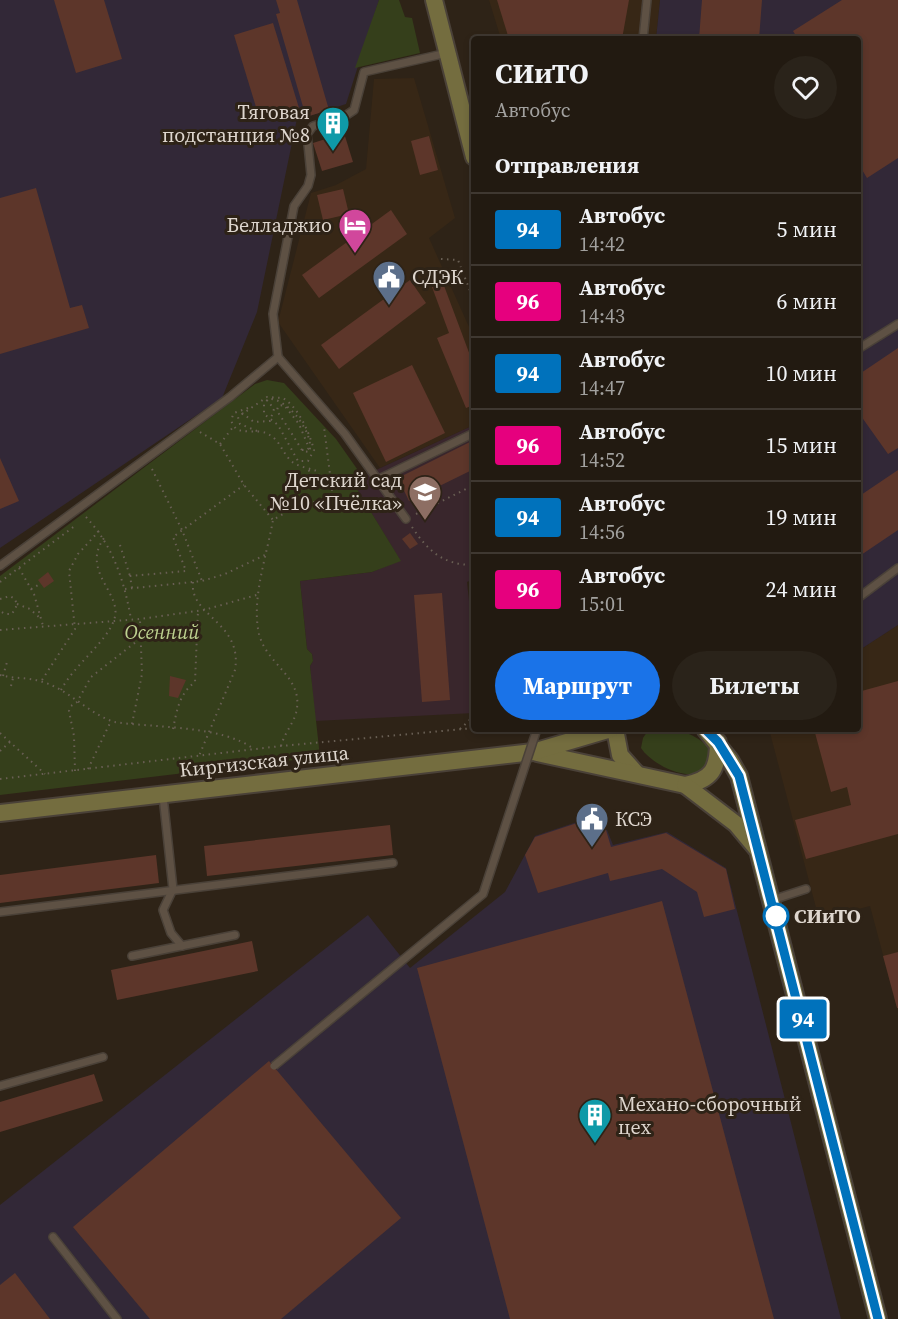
<!DOCTYPE html>
<html lang="ru">
<head>
<meta charset="utf-8">
<style>
  body { margin:0; font-family:"Source Serif 4",serif; background:#2a231a; color:#f1f3f6; height:100vh; display:flex; flex-direction:column; font-size:22px; white-space:nowrap }
  * { box-sizing:border-box; margin:0 }
  p { font-size:20px; color:#a2a19f }
  .icon { flex:none; width:33px; height:33px; fill:none; stroke:currentColor; stroke-width:2; stroke-linecap:round; stroke-linejoin:round }
  .map { position:relative; flex:1; overflow:hidden }
  .sheet { position:absolute; left:471px; top:36px; width:390px; height:696px; display:flex; flex-direction:column; background:#221a11; border-radius:6px; box-shadow:0 3px 9px #0003,0 0 0 2px #3f3831 }
  .sheet>* { flex:none }
  .badge { padding:0 12px; border-radius:4px; font-size:21px; line-height:39px }
  .map>.badge { position:absolute; translate:-50% -50%; box-shadow:0 0 0 3px #fff }
  h2 { padding:0 24px; font-size:22px; line-height:54px }
  .round { display:grid; place-items:center; flex:none; width:63px; height:63px; border-radius:32px; background:#2a231a }
  .overview { display:flex; align-items:center; justify-content:space-between; height:102px; padding:0 24px }
  h1 { font-size:28px; font-weight:700; line-height:45px }
  .primary-button { display:flex; gap:12px; margin-top:auto; padding:12px 24px }
  .primary-button a { flex:1; height:69px; border-radius:36px; background:#1a73e8; color:#fff; font-size:24px; font-weight:700; line-height:69px; text-align:center }
  .primary-button a+a { background:#2a231a; color:#f1f3f6 }
  ul { padding:0; list-style:none }
  li { display:flex; align-items:center; gap:18px; height:72px; padding:0 24px; border-top:2px solid #3f3831 }
  li div { flex:1 }
  li b { display:block; font-size:22px }
  li em { font-style:normal }
  li .badge { min-width:66px; font-weight:700; text-align:center }
  .map>svg:first-child { display:block }
</style>
</head>
<body>
<div class="map">
<svg width="898" height="1319" viewBox="0 0 898 1319">
  <rect width="100%" height="100%" fill="#2e2317"/>
  <g fill="#372716">
    <polygon points="489,0 660,0 656,39 501,39"/>
    <polygon points="414,78 455,218 429,238 474,338 474,425 380,468 278,322 311,193 336,185 366,169 374,79"/>
    <polygon points="898,625 898,1011 870,906 819,919 769,729 858,729 858,651"/>
  </g>
  <g fill="#322837">
    <polygon points="0,0 379,0 346,104 306,117 304,107 299,109 257,312 222,398 0,548"/>
    <polygon points="660,0 898,0 898,625 858,651 858,39 656,39"/>
    <polygon points="586,819 607,830 613,845 667,832 726,868 841,1319 0,1319 0,1205 368,915 410,968 505,892 535,836"/>
  </g>
  <polygon fill="#39262c" points="474,425 474,579 467,582 474,647 474,713 315,721 310,666 313,661 312,654 307,649 300,581 372,572 400,560 352,481"/>
  <g fill="#353f1b">
    <polygon points="379,0 399,0 405,17 412,18 420,53 355,68"/>
    <polygon points="267,380 284,383 336,439 362,476 352,481 401,561 372,572 300,581 307,649 312,654 313,661 310,666 320,757 0,795 0,576 255,384"/>
    <path d="M649,729C673,729 692,730 709,748C715,794 655,770 641,748L643,738Z"/>
  </g>
  <g fill="#5d362a">
    <polygon points="54,0 104,0 122,59 76,73"/>
    <polygon points="276,0 297,0 329,110 306,117 276,14 280,13"/>
    <polygon points="497,0 629,0 622,39 509,39"/>
    <polygon points="702,0 762,0 759,39 699,39"/>
    <polygon points="842,0 898,0 898,158 867,178 858,163 858,39 798,39 793,31"/>
    <polygon points="273,23 299,108 260,120 234,35"/>
    <polygon points="344,133 353,162 322,171 313,143"/>
    <polygon points="429,136 438,170 420,175 411,141"/>
    <polygon points="36,188 70,308 82,305 89,328 0,354 0,198"/>
    <polygon points="343,189 349,214 323,220 317,195"/>
    <polygon points="391,210 407,234 319,298 302,275"/>
    <polygon points="410,280 426,303 339,369 321,345"/>
    <polygon points="443,283 474,366 474,405 466,408 437,338 449,333 432,287"/>
    <polygon points="898,348 898,448 888,454 861,416 858,418 858,375"/>
    <polygon points="412,365 445,433 386,462 353,393"/>
    <polygon points="474,440 474,469 409,501 398,478"/>
    <polygon points="0,458 19,501 0,509"/>
    <polygon points="898,470 898,530 858,557 858,497"/>
    <polygon points="410,533 418,544 410,549 402,539"/>
    <polygon points="48,572 54,581 44,588 38,580"/>
    <polygon points="442,593 450,700 422,702 414,595"/>
    <polygon points="170,676 186,680 178,698 169,696"/>
    <polygon points="898,681 898,834 806,859 795,820 851,805 847,787 831,792 814,729 858,729 858,692"/>
    <polygon points="586,820 606,830 611,847 666,833 726,869 735,909 704,917 697,892 662,869 610,881 608,873 538,893 525,855 535,837"/>
    <polygon points="390,825 393,855 207,876 204,846"/>
    <polygon points="156,855 159,883 0,903 0,875"/>
    <polygon points="662,901 774,1319 510,1319 417,968"/>
    <polygon points="252,941 258,971 117,1000 111,970"/>
    <polygon points="898,952 898,1008 897,1008 883,956"/>
    <polygon points="269,1061 401,1218 281,1319 150,1319 73,1227"/>
    <polygon points="94,1074 103,1101 0,1132 0,1102"/>
    <polygon points="15,1273 50,1319 0,1319 0,1285"/>
  </g>
  <g fill="none" stroke-linecap="round" stroke-linejoin="round">
    <defs>
      <g id="service">
        <polyline points="643,39 647,0"/>
        <polyline points="858,349 898,324"/>
        <polyline points="278,357 345,434 406,519"/>
        <polyline points="379,479 474,433"/>
        <polyline points="0,566 230,397 278,357 273,314 294,206 308,186 311,175 307,134 313,126 342,118 354,110 364,72 447,53"/>
        <polyline points="858,598 898,568"/>
        <polyline points="163,796 173,889 163,910 171,933 182,946"/>
        <polyline points="772,900 806,889"/>
        <polyline points="0,912 393,863"/>
        <polyline points="132,956 235,935"/>
        <polyline points="0,1086 103,1057"/>
        <polyline points="53,1237 117,1319"/>
      </g>
      <g id="secondary">
        <polyline points="434,0 474,157"/>
        <polyline points="615,729 620,755 636,773"/>
        <polyline points="705,729 730,760 739,776 878,1319"/>
        <path d="M537,753L685,785C712,780 718,769 718,742"/>
        <polyline points="685,785 736,824 756,848"/>
        <polyline points="0,813 533,752 611,729"/>
      </g>
    </defs>
    <use href="#service" stroke="#4a4138" stroke-width="10"/>
    <use href="#secondary" stroke="#4a4138" stroke-width="20"/>
    <g stroke="#695f54" stroke-width="2" stroke-dasharray="1.5 4.5" stroke-linecap="butt">
      <polyline points="441,259 458,260 474,301"/>
      <path d="M248,408L234,413C232,417 230,422 234,426C239,435 257,429 266,433C280,439 281,451 291,461C298,467 309,468 317,471L320,478H315L306,467"/>
      <polyline points="242,413 254,422 270,421 274,409 267,400"/>
      <path d="M257,431L240,424L238,417L267,397L283,398C299,408 309,432 314,450L308,461H298L278,425L264,414V404L268,399C288,397 316,436 309,452L303,451L302,450L287,426L277,411L278,406L284,405L299,424L309,448L307,450H302"/>
      <polyline points="200,432 220,444 244,485 273,520"/>
      <polyline points="220,444 233,427"/>
      <polyline points="152,469 182,530 202,581"/>
      <polyline points="416,514 474,485"/>
      <path d="M86,517C113,546 124,580 131,619"/>
      <path d="M412,527C428,551 443,565 474,565"/>
      <polyline points="120,545 130,576"/>
      <polyline points="19,568 34,594 43,626"/>
      <polyline points="0,582 76,525"/>
      <path d="M193,582C189,616 243,622 235,670L199,756"/>
      <polyline points="132,588 130,576 186,571 173,537 244,485"/>
      <polyline points="31,589 38,585"/>
      <polyline points="125,589 202,581 225,574 267,554"/>
      <polyline points="0,599 10,596 15,599 17,605 12,614 5,614 0,611"/>
      <polyline points="17,604 30,609 41,619"/>
      <polyline points="0,630 140,619 204,610 260,594"/>
      <path d="M0,675C14,679 29,677 43,682C69,690 88,713 114,722C155,728 221,725 254,749"/>
      <polyline points="3,676 7,662"/>
      <polyline points="42,680 75,629 69,571 78,554 99,531"/>
      <polyline points="11,686 13,678"/>
      <path d="M61,690C74,665 106,643 114,620C124,594 80,572 104,538"/>
      <polyline points="132,724 142,674 140,620"/>
      <path d="M173,729C177,710 179,694 195,682L198,611"/>
      <polyline points="460,729 474,716"/>
      <polyline points="0,733 45,774"/>
      <path d="M281,746C284,734 293,724 296,713C305,677 267,666 259,634C251,599 267,555 273,520L305,501L327,504L333,498L324,427"/>
      <polyline points="0,751 10,742"/>
      <polyline points="88,769 111,721"/>
      <polyline points="75,771 74,736 69,711 71,706 77,702 91,677 141,638"/>
      <polyline points="0,779 281,746 474,728"/>
    </g>
    <use href="#service" stroke="#5e5144" stroke-width="7"/>
    <use href="#secondary" stroke="#746d3f" stroke-width="16"/>
    <defs>
      <polyline id="service-bridge" points="274,1066 483,894 537,729"/>
    </defs>
    <use href="#service-bridge" stroke="#4a4138" stroke-width="10" stroke-linecap="butt"/>
    <use href="#service-bridge" stroke="#5e5144" stroke-width="7"/>
  </g>
  <g fill="none" stroke-linecap="round" stroke-linejoin="round">
    <defs>
      <polyline id="line" points="705,729 718,742 739,776 878,1319"/>
    </defs>
    <use href="#line" stroke="#fff" stroke-width="14"/>
    <use href="#line" stroke="#0072bc" stroke-width="9"/>
  </g>
  <defs>
    <symbol id="building-pin" viewBox="-11 -11 22 30"><path d="M0 17L-7.5 6A9.5 9.5 0 1 1 7.5 6Z" fill="#0f9aa8" stroke="#2e2317"/><path d="M-4-6H4V6H1V3H-1V6H-4ZM-2.5-4.3h1.7v1.8h-1.7ZM.8-4.3h1.7v1.8H.8ZM-2.5-1h1.7V.8h-1.7ZM.8-1h1.7V.8H.8Z" fill="#fff"/></symbol>
    <symbol id="hotel-pin" viewBox="-11 -11 22 30"><path d="M0 17L-7.5 6A9.5 9.5 0 1 1 7.5 6Z" fill="#d1479c" stroke="#2e2317"/><path d="M-6-4.5h1.5V1H6V5H4.5V3h-9V5H-6ZM-4 0a1.8 1.8 0 1 1 3.6 0ZM.5 0V-2.5h3Q6-2.5 6 0Z" fill="#fff"/></symbol>
    <symbol id="civic-pin" viewBox="-11 -11 22 30"><path d="M0 17L-7.5 6A9.5 9.5 0 1 1 7.5 6Z" fill="#5c6f8a" stroke="#2e2317"/><path d="M-.6-6.5H3V-4.5H.6V-3L4-1V1h2V6H-6V1h2V-1L-.6-3ZM-1.2 2.5V6h2.4V2.5Z" fill="#fff"/></symbol>
    <symbol id="school-pin" viewBox="-11 -11 22 30"><path d="M0 17L-7.5 6A9.5 9.5 0 1 1 7.5 6Z" fill="#8d6e63" stroke="#2e2317"/><path d="M0-5L7-2L0 1L-7-2ZM-4 1L0 2.5L4 1V4Q0 6-4 4Z" fill="#fff"/></symbol>
  </defs>
  <g fill-rule="evenodd">
    <use href="#building-pin" x="314" y="104" width="38" height="52"/>
    <use href="#hotel-pin" x="336" y="206" width="38" height="52"/>
    <use href="#civic-pin" x="370" y="258" width="38" height="52"/>
    <use href="#school-pin" x="406" y="473" width="38" height="52"/>
    <use href="#civic-pin" x="573" y="800" width="38" height="52"/>
    <use href="#building-pin" x="576" y="1096" width="38" height="52"/>
  </g>
  <circle fill="#fff" stroke="#0072bc" stroke-width="3" cx="776" cy="916" r="12"/>
  <g text-anchor="middle" dominant-baseline="central" stroke-width="6" stroke-linejoin="round" paint-order="stroke">
    <g font-size="20" fill="#ded6ce" stroke="#2e2317" text-anchor="end">
      <text x="310" y="112">Тяговая<tspan x="310" dy="23">подстанция №8</tspan></text>
      <text x="332" y="225">Белладжио</text>
      <text x="412" y="277" text-anchor="start">СДЭК</text>
      <text x="402" y="480">Детский сад<tspan x="402" dy="23">№10 «Пчёлка»</tspan></text>
      <text x="615" y="819" text-anchor="start">КСЭ</text>
      <text x="618" y="1104" text-anchor="start">Механо-сборочный<tspan x="618" dy="23">цех</tspan></text>
    </g>
    <g font-size="20" font-style="italic" fill="#bdd18f" stroke="#2e2317">
      <text x="162" y="632">Осенний</text>
    </g>
    <g font-size="20" fill="#ded6ce" stroke="#2e2317">
      <text transform="translate(264 761) rotate(-6)">Киргизская улица</text>
    </g>
    <g font-size="20" font-weight="bold" fill="#ded6ce" stroke="#2e2317" text-anchor="start">
      <text x="794" y="916">СИиТО</text>
    </g>
  </g>
</svg>
<b class="badge" style="left:803px;top:1019px;background:#0072bc;color:#fff">94</b>
<section class="sheet">
<div class="overview"><div><h1>СИиТО</h1><p>Автобус</p></div><a class="round"><svg class="icon" aria-label="heart" viewBox="0 0 24 24"><path d="M12 20l-8-8c-3-5 5-10 8-4 3-6 11-1 8 4z"/></svg></a></div>
<h2>Отправления</h2>
<ul>
<li><span class="badge" style="background:#0072bc;color:#fff">94</span><div><b>Автобус</b><p>14:42</p></div><em>5 мин</em></li>
<li><span class="badge" style="background:#e6007e;color:#fff">96</span><div><b>Автобус</b><p>14:43</p></div><em>6 мин</em></li>
<li><span class="badge" style="background:#0072bc;color:#fff">94</span><div><b>Автобус</b><p>14:47</p></div><em>10 мин</em></li>
<li><span class="badge" style="background:#e6007e;color:#fff">96</span><div><b>Автобус</b><p>14:52</p></div><em>15 мин</em></li>
<li><span class="badge" style="background:#0072bc;color:#fff">94</span><div><b>Автобус</b><p>14:56</p></div><em>19 мин</em></li>
<li><span class="badge" style="background:#e6007e;color:#fff">96</span><div><b>Автобус</b><p>15:01</p></div><em>24 мин</em></li>
</ul>
<div class="primary-button"><a>Маршрут</a><a>Билеты</a></div>
</section>
</div>
</body>
</html>
